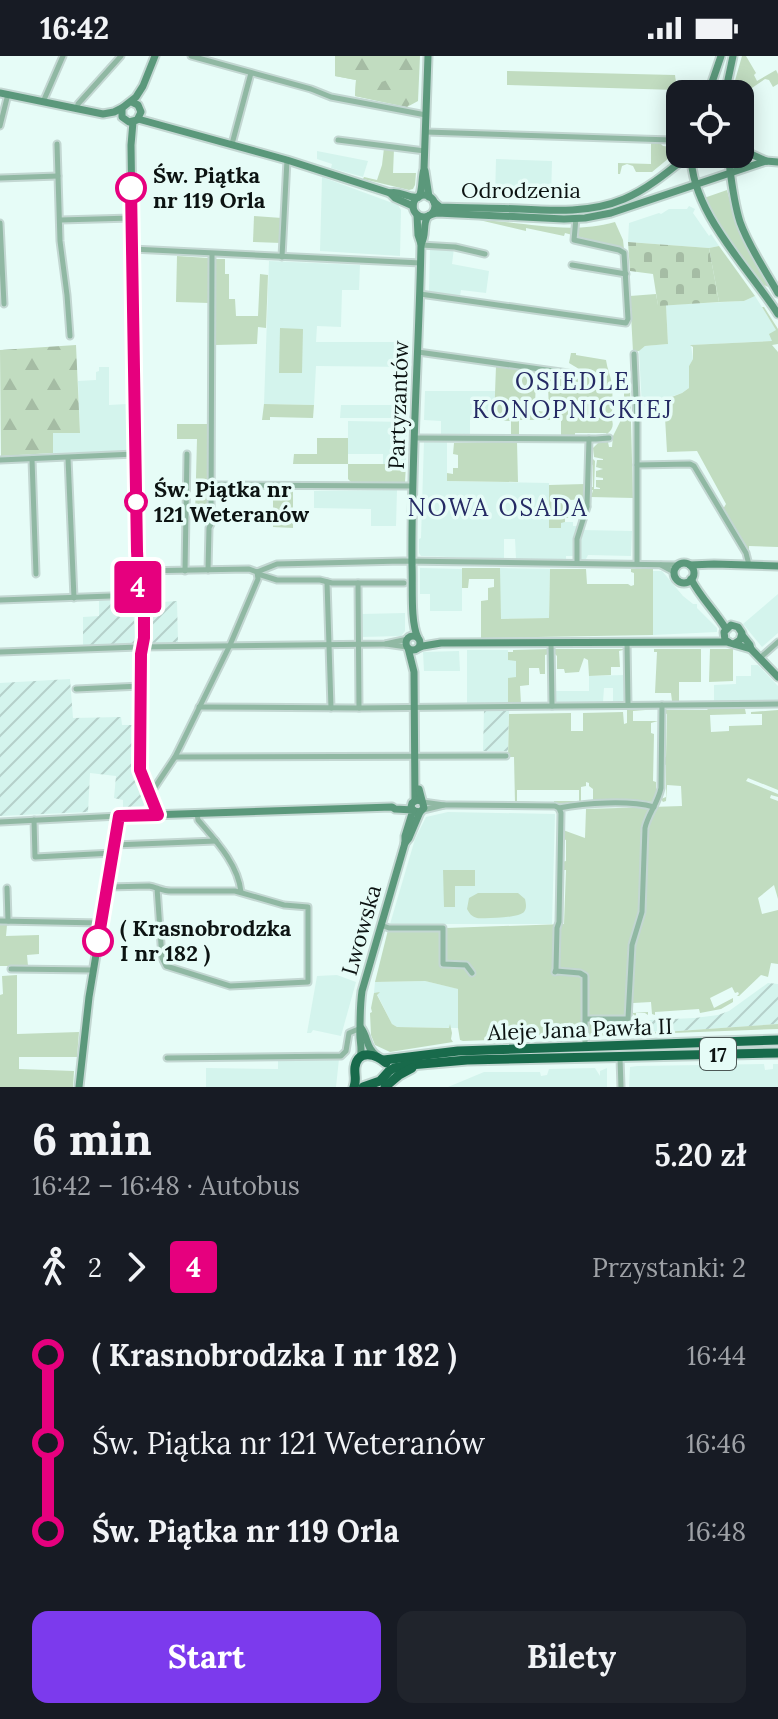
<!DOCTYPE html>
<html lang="pl">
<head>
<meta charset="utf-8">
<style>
  body { margin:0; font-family:Lora,serif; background:#20242c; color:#f1f3f6; height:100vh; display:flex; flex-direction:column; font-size:30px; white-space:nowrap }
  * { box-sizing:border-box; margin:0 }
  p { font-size:26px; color:#9ea1a6 }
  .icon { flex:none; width:44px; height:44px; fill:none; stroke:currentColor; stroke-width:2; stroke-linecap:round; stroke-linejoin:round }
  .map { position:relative; height:1031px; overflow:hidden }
  .details { display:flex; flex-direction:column; background:#171b24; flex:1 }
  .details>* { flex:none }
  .badge { padding:0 16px; border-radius:6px; font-size:28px; line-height:52px }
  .controls { position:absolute; left:666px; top:24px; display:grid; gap:16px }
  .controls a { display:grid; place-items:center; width:88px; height:88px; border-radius:16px; background:#171b24; box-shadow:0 4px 20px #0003; font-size:40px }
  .map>.badge { position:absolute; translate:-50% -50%; box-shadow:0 0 0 4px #fff }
  .legs { display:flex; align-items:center; gap:12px; height:88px; padding:0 32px; font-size:26px }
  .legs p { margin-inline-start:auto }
  .head { display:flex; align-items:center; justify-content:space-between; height:136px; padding:0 32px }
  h1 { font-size:44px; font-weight:700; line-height:60px }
  .primary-button { display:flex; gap:16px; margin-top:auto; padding:16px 32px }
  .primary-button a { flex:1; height:92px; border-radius:16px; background:#7c3aed; color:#fff; font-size:32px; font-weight:700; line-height:92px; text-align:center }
  .primary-button a+a { background:#20242c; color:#f1f3f6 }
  ul { padding:0 32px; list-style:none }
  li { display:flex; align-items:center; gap:28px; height:88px; font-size:30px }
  li i { display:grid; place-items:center; width:12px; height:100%; margin:0 10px; background:currentColor }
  li i::after { content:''; width:20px; height:20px; margin:-10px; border:6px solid; border-radius:50%; background:#171b24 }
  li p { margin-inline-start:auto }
  li:first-child i { background:linear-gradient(#0000 50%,currentColor 0) }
  li:last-child i { background:linear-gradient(currentColor 50%,#0000 0) }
  .status { display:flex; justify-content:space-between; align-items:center; height:56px; padding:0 40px; background:#171b24; direction:ltr }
  .status svg { height:22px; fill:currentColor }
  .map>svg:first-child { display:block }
</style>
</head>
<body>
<div class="status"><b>16:42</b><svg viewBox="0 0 49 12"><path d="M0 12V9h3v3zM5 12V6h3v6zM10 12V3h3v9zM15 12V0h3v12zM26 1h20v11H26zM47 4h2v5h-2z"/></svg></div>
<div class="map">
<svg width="778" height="1031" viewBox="0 0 778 1031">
  <defs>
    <pattern id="industrial-furrows" width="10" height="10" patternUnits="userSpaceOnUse" patternTransform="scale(2)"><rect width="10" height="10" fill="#d4f4ed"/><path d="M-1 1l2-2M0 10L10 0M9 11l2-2" fill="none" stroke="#b5d0ca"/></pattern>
    <pattern id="forest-firs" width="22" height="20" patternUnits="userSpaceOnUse" patternTransform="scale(2)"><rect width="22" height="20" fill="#c1dcc0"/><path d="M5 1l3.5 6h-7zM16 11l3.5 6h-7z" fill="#a5bca4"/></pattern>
    <pattern id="cemetery-stones" width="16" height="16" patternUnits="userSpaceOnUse" patternTransform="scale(2)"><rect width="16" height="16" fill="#c1dcc0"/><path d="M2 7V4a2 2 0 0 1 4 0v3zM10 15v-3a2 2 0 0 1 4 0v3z" fill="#a5bca4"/></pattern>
  </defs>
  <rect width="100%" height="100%" fill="#e6fcf7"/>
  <g fill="#d4f4ed">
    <polygon points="317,95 368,105 363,121 331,112 332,108 317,103"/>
    <polygon points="496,103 552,105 551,144 495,143"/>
    <polygon points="322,121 398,149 401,154 400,200 320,195"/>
    <polygon points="689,150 695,153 693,157 709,180 711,178 719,190 709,192 628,186 629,167 659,157 661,158 669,153 687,153"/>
    <polygon points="430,192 454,192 452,208 489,215 486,237 461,234 460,240 429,236"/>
    <polygon points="269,205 360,209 359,234 342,234 341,271 317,270 316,286 409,286 409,311 316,310 314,349 264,348"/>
    <polygon points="755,240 777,275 773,285 691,289 693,303 689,310 689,332 682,337 642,351 639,295 645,290 668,288 666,249 744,245"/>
    <polygon points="99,311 109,311 109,349 127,348 128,395 53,397 53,377 80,376 78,325 96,324 96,316 99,315"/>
    <polygon points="425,335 495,335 494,364 470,364 470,379 441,379 441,365 424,364"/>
    <polygon points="341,349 407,349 407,362 340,362"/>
    <polygon points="348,365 407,366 406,408 383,408 383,398 348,398"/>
    <polygon points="424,385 447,386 447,425 549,427 549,472 561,466 573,466 573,470 578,470 575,480 575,500 566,500 566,504 516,503 515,483 504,483 504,503 421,500 419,497 419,483 421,482"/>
    <polygon points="397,434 396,470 371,470 371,453 314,452 314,435"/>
    <polygon points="582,474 632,475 631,500 588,499 586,503 579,503 579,482"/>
    <polygon points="420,512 462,513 462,555 430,555 430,538 420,538"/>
    <polygon points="500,512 550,513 549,562 500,563"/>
    <polygon points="653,515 662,515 683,540 693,548 697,548 697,552 717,572 717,576 653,579"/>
    <polygon points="778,538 778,577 762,591 743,568"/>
    <polygon points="405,557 405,575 401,580 361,581 361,558"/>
    <polygon points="467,594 508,594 508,604 516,604 516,622 508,622 508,648 467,647"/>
    <polygon points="459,595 460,615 424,615 423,596"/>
    <polygon points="751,609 758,609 778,630 778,646 714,646 714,629 736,628 736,620 751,620"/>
    <polygon points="624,619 625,644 623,645 613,645 613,632 604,632 603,646 557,648 555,646 554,635 589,635 589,620"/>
    <polygon points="448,756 555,758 552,868 390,868 415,783 426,761"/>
    <polygon points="337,919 356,926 341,980 313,974 311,977 307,977 317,920"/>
    <polygon points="425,925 459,933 458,972 397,971 392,968 377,938 378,937 374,937 375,926"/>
    <polygon points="278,1003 339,1003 336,1031 206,1031 206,1012 278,1013"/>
    <polygon points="764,1008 765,1014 773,1013 773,1008 778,1008 778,1031 629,1031 630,1011 637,1010"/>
    <polygon points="595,1012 600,1020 600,1015 607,1012 607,1031 448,1031 484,1016 540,1016 541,1020 547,1019 549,1013"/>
  </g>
  <g fill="url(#industrial-furrows)">
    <polygon points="133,543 135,588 83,590 83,561 99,560 99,545"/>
    <polygon points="177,545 178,587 151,587 147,547"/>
    <polygon points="70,623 73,662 121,661 122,669 134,669 134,720 145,744 144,749 140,753 123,754 123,744 114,742 116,720 90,717 88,756 0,760 0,627"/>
    <polygon points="484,654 509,654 508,695 483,695"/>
    <polygon points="768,927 778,928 778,968 664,976 628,976 628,965 695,962 718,959 729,955"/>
  </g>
  <g fill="#c1dcc0">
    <polygon points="335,0 420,0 418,45 407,51 355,40 356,24 335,20"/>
    <polygon points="742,0 746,0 756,17 754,19 757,25 776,14 778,18 778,28 773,31 769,24 765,23 746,36 746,39 733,38 734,28"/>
    <polygon points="507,15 675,19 677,34 507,29"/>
    <polygon points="672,81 680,81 680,93 652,116 636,116 633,110 627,108 622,110 620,118 618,118 618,107 651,108 651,87 660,87 663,90 671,91"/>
    <polygon points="384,92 394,93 393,117 416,117 415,129 413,133 409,134 363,123 364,121 377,124 382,109"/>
    <polygon points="727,134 735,163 766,222 768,231 764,229 720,172 704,142"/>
    <polygon points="254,160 282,162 281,187 253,186"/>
    <path d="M479,164C527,166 567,179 615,166L623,184L624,193L565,177L564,180L526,172V175Z"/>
    <polygon points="719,190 755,240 744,245 719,246 709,192"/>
    <polygon points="177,200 208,202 209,204 209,247 176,246"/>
    <polygon points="216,203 225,203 225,218 229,218 229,243 235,243 236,260 258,260 260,218 268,219 266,272 258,271 257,288 215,289"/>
    <polygon points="656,238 658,249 666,249 668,288 645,290 639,295 633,296 630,240"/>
    <polygon points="762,251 764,251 778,273 778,288 772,289 778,296 778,491 749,490 749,495 746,494 723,453 726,448 697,395 667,396 664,344 682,337 689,332 689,310 693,303 693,291 690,289 772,285 769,278 776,274"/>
    <polygon points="280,272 303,273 302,317 279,317"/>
    <path d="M571,297H576V299L606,304C607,312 611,321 612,329C613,340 612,352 612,364C614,370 612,374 607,378L606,377H575V381L561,380V364H519V380L511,379V365L494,364L496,310L536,316L535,354L549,357L548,328L547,323H542V321L572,324L579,318V313L569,307Z"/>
    <polygon points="624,328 630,329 633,442 591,441 593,434 590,435 590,431 593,431 593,409 591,408 591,401 595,405 594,433 600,433 600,432 596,431 596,424 603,424 603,422 596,421 596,415 603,413 596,411 597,404 603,404 603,403 594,401 593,392 598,387 608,386 609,391 612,391 613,380 620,366 620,347 624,347"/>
    <polygon points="264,348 314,349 313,362 270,361 270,364 262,364"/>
    <polygon points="177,368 208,368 209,460 195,460 197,383 177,383"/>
    <polygon points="317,382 348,382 348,408 406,408 405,426 352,427 348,423 348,408 293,408 294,398 317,398"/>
    <polygon points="517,386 518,426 447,425 447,417 453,418 453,412 458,412 458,399 453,398 454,387"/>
    <polygon points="585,428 585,443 570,444 570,462 565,462 565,466 561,467 561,472 549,472 549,429"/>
    <polygon points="273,434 293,434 293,472 273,471"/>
    <polygon points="462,512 500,512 501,563 549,562 550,513 586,513 587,528 628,528 631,530 634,529 634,517 631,516 631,513 653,513 653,579 481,582 481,545 488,544 488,532 494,531 494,523 469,523 468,532 462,532"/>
    <polygon points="549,593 549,598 545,599 545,618 540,618 539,612 529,612 529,629 520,630 521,648 508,648 508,622 516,621 516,605 508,604 508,596 513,596 513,594"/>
    <polygon points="553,593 623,593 623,594 619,595 620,611 611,611 611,619 589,620 588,604 584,602 579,616 565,617 564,613 557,613 557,600 553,596"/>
    <polygon points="654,593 701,593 701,626 679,626 679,645 672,645 671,637 655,637 657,596 654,596"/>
    <polygon points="710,593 733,593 733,625 709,626"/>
    <polygon points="723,651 743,651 745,653 746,658 710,659 711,676 729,675 729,670 762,669 762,658 751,658 751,656 778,654 778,734 748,722 746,725 778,738 778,741 771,739 770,742 778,745 778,843 774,829 758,842 762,858 778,854 778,908 771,907 768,921 761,919 739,940 737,940 739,938 738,936 735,937 732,931 710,942 714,952 733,942 733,946 721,953 700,957 699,953 655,956 655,959 652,958 651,946 633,947 633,957 648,956 648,959 645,957 636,957 636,961 631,956 626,956 625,960 620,961 628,965 629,976 664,976 778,968 778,973 463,985 460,984 458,972 458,933 425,925 375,926 388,874 564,868 566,814 562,814 562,806 566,805 566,784 563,783 563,774 585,782 586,753 682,750 681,730 667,729 666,745 663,746 661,743 666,741 666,709 663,708 663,702 666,701 667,658 664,657 664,654 707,654 709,652"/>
    <polygon points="658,653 633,655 633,665 658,665 651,667 651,677 654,678 653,725 656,726 656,746 593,745 593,733 589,730 589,727 586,726 586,730 581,731 581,747 554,748 554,745 579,745 579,734 517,734 517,745 538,746 539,747 515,747 514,701 508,701 509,658 571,657 571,675 583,675 583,657 623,656 624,668 627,667 627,654"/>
    <polygon points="443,814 475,814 475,830 455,830 455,851 444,851"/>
    <path d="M478,837H518L525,843C526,848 527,852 524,856C519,862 484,863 477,862C471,860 470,858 467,853L469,842Z"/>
    <polygon points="0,867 7,869 6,880 39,879 39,898 27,899 28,910 0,910"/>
    <polygon points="17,919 17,978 79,976 77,1001 19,1001 19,1013 74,1015 73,1031 0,1031 0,939 3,938 2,920"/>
    <polygon points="380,936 377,939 392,968 397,971 449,972 450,968 452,977 451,983 453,986 390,996 375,989 371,979 370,957 372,956 371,952 374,937"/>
  </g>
  <g fill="url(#forest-firs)">
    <polygon points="335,0 371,0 371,18 376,28 387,24 391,12 391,0 413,0 412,45 407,51 355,40 356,24 335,20"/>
    <polygon points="76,289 80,377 53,377 53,397 1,400 0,294"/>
  </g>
  <polygon fill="url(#cemetery-stones)" points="628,186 709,192 719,246 658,250 653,218 630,215"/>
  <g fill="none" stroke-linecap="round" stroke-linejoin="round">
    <defs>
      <g id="street">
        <polyline points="191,0 311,33 331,41 426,59"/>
        <polyline points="43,46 63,0"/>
        <polyline points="77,52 78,48 121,0"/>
        <polyline points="0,70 8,38"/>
        <polyline points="426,76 671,84"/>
        <polyline points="338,84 425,95"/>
        <polyline points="57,88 60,185 67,239 70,280"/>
        <polyline points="232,88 251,17"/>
        <polyline points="0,122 58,120"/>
        <polyline points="60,164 132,162"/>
        <polyline points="0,167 4,248"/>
        <polyline points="421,189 455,191 485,198"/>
        <polyline points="132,193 421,207"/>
        <polyline points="282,201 287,104"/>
        <polyline points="572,209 626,218"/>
        <polyline points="420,238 626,267 628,263 624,197 619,194 574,184 576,162"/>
        <polyline points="418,296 568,317"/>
        <polyline points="634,298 637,366 637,508"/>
        <polyline points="415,382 596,383 609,382"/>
        <polyline points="68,402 74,542"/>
        <polyline points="32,403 36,518"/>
        <polyline points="0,404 135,398"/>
        <polyline points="637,409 690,408 694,410 746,497 749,509"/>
        <polyline points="210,429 413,430"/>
        <polyline points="587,450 589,383"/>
        <polyline points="577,507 577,483 587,451"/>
        <polyline points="661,509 674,516"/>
        <polyline points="208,514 209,472 211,468 212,198"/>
        <polyline points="138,515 249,513 257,516 277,508 403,505 679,509"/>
        <polyline points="185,515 187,398"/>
        <polyline points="258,518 277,524 320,524 332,527 404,527"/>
        <polyline points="327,526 331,652"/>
        <polyline points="358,527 359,652"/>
        <polyline points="0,544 139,539"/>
        <polyline points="627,586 628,649"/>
        <polyline points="551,587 552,650"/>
        <polyline points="386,588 407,591"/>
        <polyline points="0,596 139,591 385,588 408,583"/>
        <polyline points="760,602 778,586"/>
        <polyline points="76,633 141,630"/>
        <polyline points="199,651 359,652 778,648"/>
        <polyline points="175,701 506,700"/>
        <polyline points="149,740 175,701 230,589 258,523 257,516"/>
        <polyline points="423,746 444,749"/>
        <path d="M423,754L444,749H455L555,750L559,752C586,747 628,744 654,751"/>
        <path d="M197,757L198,764C216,785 238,808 241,836"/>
        <polyline points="34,764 35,801 113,797"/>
        <polyline points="0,766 119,760"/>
        <polyline points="114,789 216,785"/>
        <path d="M107,831L149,830C156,831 163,835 171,835H235L284,849L308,851V926L230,930L166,910L162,902L157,832"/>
        <polyline points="7,832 8,865"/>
        <polyline points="0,865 101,867"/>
        <polyline points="381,869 389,872 443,872 443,908 466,909 472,917"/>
        <polyline points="11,913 93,914"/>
        <polyline points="556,915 580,917 585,920 585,991"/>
        <polyline points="555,916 556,913 557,872 559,866 561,757 559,752"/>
        <path d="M586,963H628L632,889L642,856L645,772C648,758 658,747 661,732L662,649"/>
        <polyline points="167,1002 341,1000 346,995 349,977 361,972"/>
        <polyline points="620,1002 621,1031"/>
      </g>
      <g id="secondary">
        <polyline points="0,37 103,58 114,56 122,52"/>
        <polyline points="708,38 721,0"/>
        <polyline points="725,38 733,0"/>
        <polyline points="132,46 138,49 141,56 137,64 129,66 122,61 122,52 136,41 143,30 155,0"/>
        <path d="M138,63L287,104L390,137C400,134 408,143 418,141"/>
        <polyline points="133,66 131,89 137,495 139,535 144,560 144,582 141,598 140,714 142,724 158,759"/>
        <polyline points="740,93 766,105"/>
        <path d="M691,98C691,156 748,211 778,258"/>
        <path d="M728,98C731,121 733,144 740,166C749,191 765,214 778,237"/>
        <polyline points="425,115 429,141"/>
        <polyline points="390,137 395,142 413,150"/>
        <circle cx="424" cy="150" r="11"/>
        <path d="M419,141C423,133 421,122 424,113L428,0"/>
        <path d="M434,146L440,151C466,152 493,152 520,153C554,155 591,157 624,143C648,133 669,115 690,98"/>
        <polyline points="417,159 418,179 421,188"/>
        <polyline points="430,159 437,157 564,163 585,162 611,157 766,105 778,106"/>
        <circle cx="684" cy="517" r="10"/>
        <polyline points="690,509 714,508 778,510"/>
        <path d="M691,523C700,541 715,555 726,573"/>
        <polyline points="742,579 750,589 751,593 778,621"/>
        <circle cx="413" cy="587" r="7"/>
        <path d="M418,582C410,566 413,529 412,509C411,402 419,295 421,188C427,179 422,168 428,160"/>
        <polyline points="734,588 740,584 742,577 738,571 731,569 724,576 725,584 730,587 751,593"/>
        <polyline points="408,592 414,616 415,745"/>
        <polyline points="418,592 423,590 441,587 728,586"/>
        <polyline points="419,733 424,752 420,756 414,755 411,751 412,747 416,744 422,745"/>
        <polyline points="405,787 409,782 420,756"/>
        <path d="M361,972C368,981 366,992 376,999"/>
        <path d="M79,1031L89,941L119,760L392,751L395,753L413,754L405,780V787L362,935C360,949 360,962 360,975C359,985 363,992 360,1002"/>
      </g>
      <g id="highway">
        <polyline points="384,1004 458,995 778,984"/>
        <path d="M354,1031C357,1023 354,1019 355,1011C358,992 377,999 386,1007"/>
        <polyline points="363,1031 380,1025 389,1015 394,1012 410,1009 467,1004 778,997"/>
        <polyline points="385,1031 399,1019 412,1012"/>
      </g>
    </defs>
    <use href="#street" stroke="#c3d7d2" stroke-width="9"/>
    <use href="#secondary" stroke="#c3d7d2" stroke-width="11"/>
    <use href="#highway" stroke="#c3d7d2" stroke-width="13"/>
    <use href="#street" stroke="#90b8a3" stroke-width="5"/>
    <use href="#secondary" stroke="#5b987b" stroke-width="7"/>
    <use href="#highway" stroke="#186a4b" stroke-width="9"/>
  </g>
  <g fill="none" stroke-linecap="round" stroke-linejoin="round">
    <defs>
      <polyline id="line-1" points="98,885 119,760 158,759 140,714 141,598 144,582 144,560 139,535 137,495 131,132"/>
    </defs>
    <use href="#line-1" stroke="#fff" stroke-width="18"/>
    <use href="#line-1" stroke="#e6007e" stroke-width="12"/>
  </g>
  <g fill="#fff" stroke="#e6007e" stroke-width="4">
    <circle cx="131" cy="132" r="14"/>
    <circle cx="136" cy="446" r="10"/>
    <circle cx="98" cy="885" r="14"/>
  </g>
  <g text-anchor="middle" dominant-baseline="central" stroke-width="7" stroke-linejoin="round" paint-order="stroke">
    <rect fill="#e6fcf7" stroke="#4d5957" stroke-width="2" x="700" y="982" width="36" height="32" rx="6"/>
    <g font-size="20" font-weight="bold" fill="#0c1312">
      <text x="718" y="998">17</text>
    </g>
    <g font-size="22" font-weight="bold" fill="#0c1312" stroke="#e6fcf7" text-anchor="start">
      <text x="153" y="119">Św. Piątka<tspan x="153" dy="25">nr 119 Orla</tspan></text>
      <text x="154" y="433">Św. Piątka nr<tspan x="154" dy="25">121 Weteranów</tspan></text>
      <text x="120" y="872">( Krasnobrodzka<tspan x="120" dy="25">I nr 182 )</tspan></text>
    </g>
    <g font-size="22" fill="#0c1312" stroke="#e6fcf7">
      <text x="521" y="134">Odrodzenia</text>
      <text transform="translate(398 349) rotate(-88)">Partyzantów</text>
      <text transform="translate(361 874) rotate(-74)">Lwowska</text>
      <text transform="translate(580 973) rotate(-2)">Aleje Jana Pawła II</text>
    </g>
    <g font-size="24" letter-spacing="2" fill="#252a64" stroke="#e6fcf7">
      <text x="573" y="325">OSIEDLE<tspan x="573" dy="28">KONOPNICKIEJ</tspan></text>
      <text x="498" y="451">NOWA OSADA</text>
    </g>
  </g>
</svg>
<div class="controls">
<a><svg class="icon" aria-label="locate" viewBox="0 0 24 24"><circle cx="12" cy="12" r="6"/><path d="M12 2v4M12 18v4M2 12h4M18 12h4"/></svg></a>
</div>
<b class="badge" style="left:138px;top:531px;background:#e6007e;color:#fff">4</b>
</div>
<section class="details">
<div class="head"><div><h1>6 min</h1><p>16:42 – 16:48 · Autobus</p></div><b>5.20 zł</b></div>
<div class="legs"><svg class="icon" aria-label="walk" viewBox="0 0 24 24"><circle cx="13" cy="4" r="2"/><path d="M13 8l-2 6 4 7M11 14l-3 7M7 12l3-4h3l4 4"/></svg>2<svg class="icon" aria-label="forward" viewBox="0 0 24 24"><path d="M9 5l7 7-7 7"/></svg><b class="badge" style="background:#e6007e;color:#fff">4</b><p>Przystanki: 2</p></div>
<ul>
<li><i style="color:#e6007e"></i><b>( Krasnobrodzka I nr 182 )</b><p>16:44</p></li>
<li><i style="color:#e6007e"></i><span>Św. Piątka nr 121 Weteranów</span><p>16:46</p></li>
<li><i style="color:#e6007e"></i><b>Św. Piątka nr 119 Orla</b><p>16:48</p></li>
</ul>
<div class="primary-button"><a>Start</a><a>Bilety</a></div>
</section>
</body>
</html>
